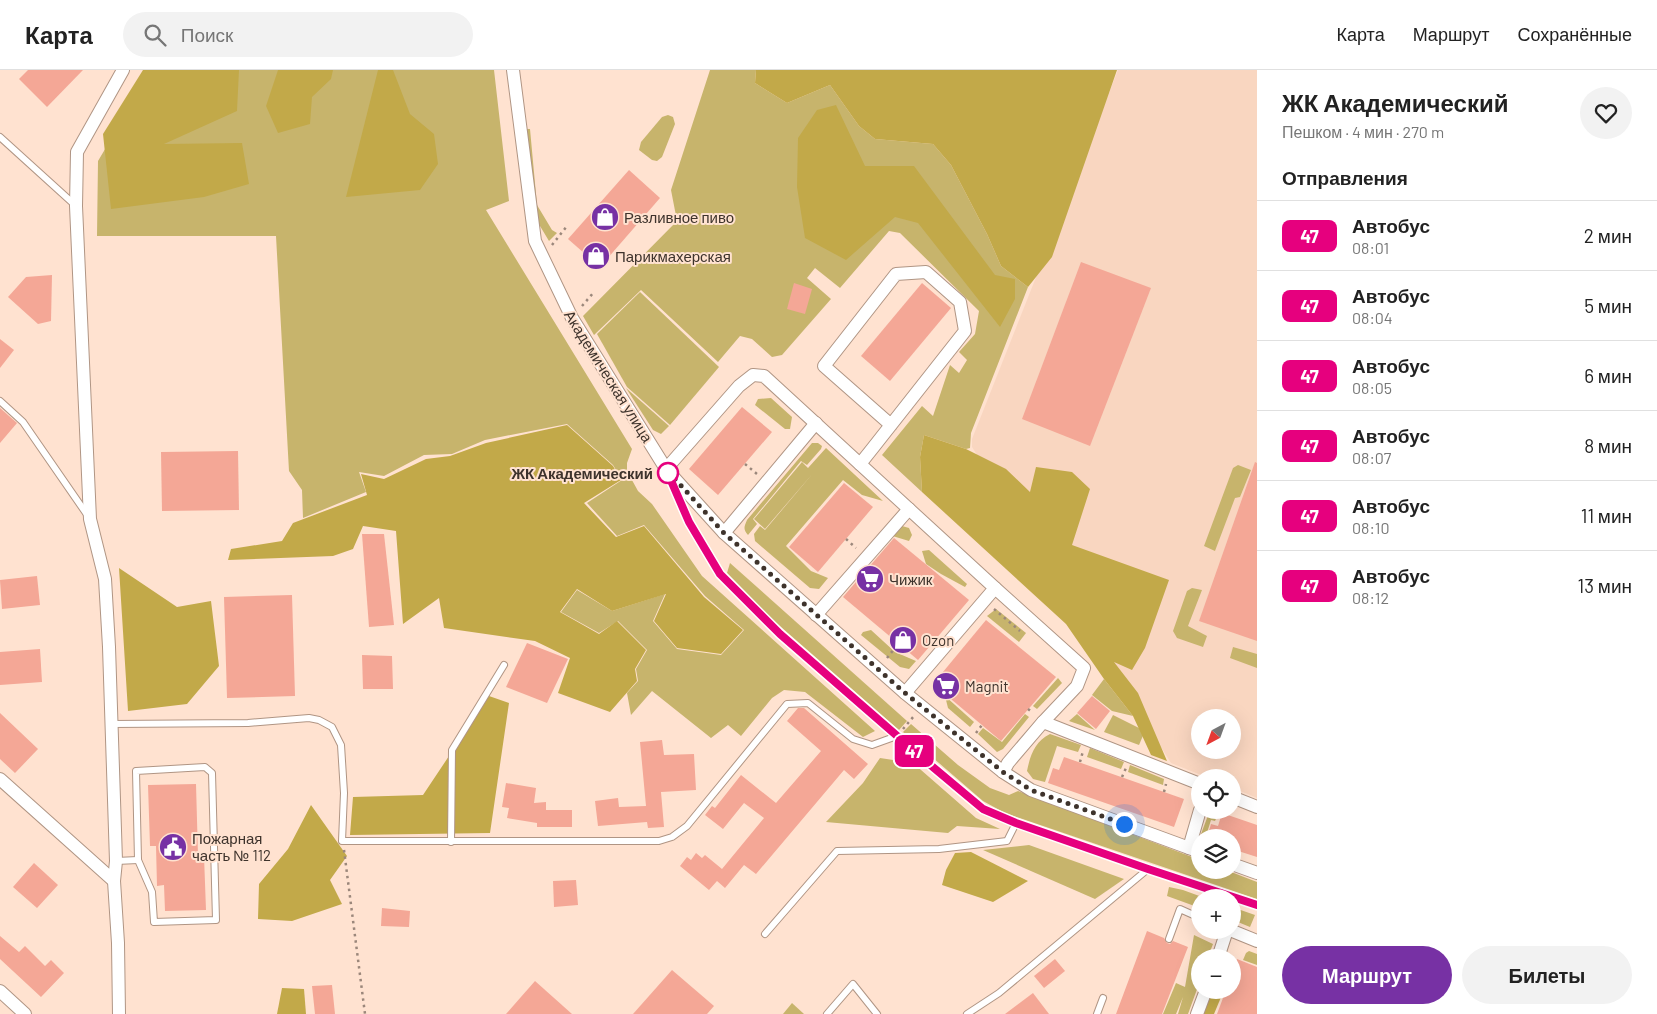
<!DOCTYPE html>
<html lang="ru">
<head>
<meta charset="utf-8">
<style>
  body { margin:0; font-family:Barlow,sans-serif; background:#f2f2f2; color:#222; height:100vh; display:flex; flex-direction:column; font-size:19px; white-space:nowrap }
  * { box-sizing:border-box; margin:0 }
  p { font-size:16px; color:#767676 }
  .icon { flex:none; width:28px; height:28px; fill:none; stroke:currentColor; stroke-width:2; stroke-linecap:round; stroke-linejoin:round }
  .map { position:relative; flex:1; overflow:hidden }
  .side { display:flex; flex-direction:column; background:#fff; width:400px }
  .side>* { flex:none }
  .badge { padding:0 10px; border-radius:8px; font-size:18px; line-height:32px }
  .needle { width:32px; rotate:221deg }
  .tools { position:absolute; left:1191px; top:639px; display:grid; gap:10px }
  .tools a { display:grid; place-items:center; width:50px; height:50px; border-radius:50%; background:#fff; box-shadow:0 5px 20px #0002; font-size:25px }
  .you { position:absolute; width:25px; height:25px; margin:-12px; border:4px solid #fff; border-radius:50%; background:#1a73e8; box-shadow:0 0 0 8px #1a73e833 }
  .map>.badge { position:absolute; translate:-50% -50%; box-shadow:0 0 0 2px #fff }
  h2 { padding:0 25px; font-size:19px; line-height:45px }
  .round { display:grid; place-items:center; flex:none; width:52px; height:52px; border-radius:26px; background:#f2f2f2 }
  .overview { display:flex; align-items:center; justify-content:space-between; height:85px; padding:0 25px }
  h1 { font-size:24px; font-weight:700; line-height:38px }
  .button { display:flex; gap:10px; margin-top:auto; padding:10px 25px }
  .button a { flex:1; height:58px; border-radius:30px; background:#7731a4; color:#fff; font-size:20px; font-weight:700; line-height:58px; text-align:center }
  .button a+a { background:#f2f2f2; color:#222 }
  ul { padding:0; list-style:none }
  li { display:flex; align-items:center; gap:15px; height:70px; padding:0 25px; border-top:1px solid #e0e0e0 }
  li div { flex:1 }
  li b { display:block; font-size:19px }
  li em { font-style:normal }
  li .badge { min-width:55px; font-weight:700; text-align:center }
  header { display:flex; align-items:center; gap:30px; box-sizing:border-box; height:70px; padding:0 25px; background:#fff; border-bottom:1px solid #e0e0e0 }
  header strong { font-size:24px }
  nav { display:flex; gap:28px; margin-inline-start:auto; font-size:18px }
  .search { width:350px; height:45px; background:#f2f2f2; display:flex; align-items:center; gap:12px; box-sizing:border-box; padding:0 18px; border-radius:28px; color:#767676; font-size:19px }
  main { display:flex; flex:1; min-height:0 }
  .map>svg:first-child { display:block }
</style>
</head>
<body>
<header>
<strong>Карта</strong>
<div class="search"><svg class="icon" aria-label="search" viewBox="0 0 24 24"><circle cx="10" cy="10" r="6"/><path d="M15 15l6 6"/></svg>Поиск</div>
<nav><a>Карта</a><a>Маршрут</a><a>Сохранённые</a></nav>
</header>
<main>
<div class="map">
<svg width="1257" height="944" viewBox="0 0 1257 944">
  <rect width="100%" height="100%" fill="#ffe2d0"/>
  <path fill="#f9d6c0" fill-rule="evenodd" d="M1118,0H1257V728L1233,718L1232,708L1206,707L1171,693L972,377V369ZM1200,648H1232V680H1200Z"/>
  <g fill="#c7b46c">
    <polygon points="152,0 494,0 509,131 486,140 632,379 627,393 627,401 638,421 652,434 702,506 875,661 863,667 805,622 784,620 772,628 741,666 728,655 711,668 652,621 631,645 627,623 638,611 636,599 647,580 618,551 599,563 561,542 577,520 612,541 665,524 653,551 677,579 721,585 744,560 705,526 644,455 617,466 587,433 622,410 613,395 567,354 485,370 452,384 424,385 384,406 359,402 366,422 303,448 302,420 289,401 276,166 97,166 98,91"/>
    <polygon points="710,0 756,0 755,13 787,33 830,15 859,56 875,69 933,74 951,95 987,164 1001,196 1028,217 971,363 970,378 966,379 924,365 920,387 922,422 882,385 922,336 933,346 950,295 959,303 967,290 959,282 975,264 979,241 900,163 889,161 840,218 815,198 807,208 831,229 782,285 772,287 752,269 740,266 718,292 641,220 594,265 583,246 677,151 671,120"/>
    <polygon points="668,45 673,47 675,54 662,87 657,91 652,90 639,80 641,72 662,47"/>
    <polygon points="525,59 530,59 537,135 552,160 557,163 549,171 534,146"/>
    <polygon points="640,222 719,297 670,355 627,317 597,264"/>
    <polygon points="626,318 669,356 661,364 653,360"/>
    <polygon points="771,328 792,347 790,359 785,359 755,335 758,329"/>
    <path d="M812,373H818L822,376L821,379L807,395L801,391L753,449L757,454L748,465C743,459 744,457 747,450Z"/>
    <polygon points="826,378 883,431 862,425 843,410 786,476 811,501 828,508 819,519 810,518 755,471 754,464 760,456 765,460 814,402 765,459 754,449 802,392 808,398"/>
    <polygon points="1238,395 1251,400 1240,427 1235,428 1215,481 1204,476 1233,398"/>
    <polygon points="902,456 909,458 912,465 909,471 886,464"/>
    <polygon points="929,480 967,514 965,517 941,504 926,494 922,481"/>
    <polygon points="730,493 907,651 899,660 773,550 727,503"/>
    <polygon points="1192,518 1202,520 1188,556 1207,566 1203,577 1177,568 1173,561 1187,521"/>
    <polygon points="996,539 1026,563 1019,572 987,546"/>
    <polygon points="871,560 895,582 916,591 909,599 900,597 861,565 863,562"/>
    <polygon points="1233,577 1257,584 1257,598 1230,588"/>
    <polygon points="1058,608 1062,613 1037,639 1033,636"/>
    <polygon points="1104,609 1133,646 1112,641 1092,625"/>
    <polygon points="945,626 974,652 970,657 948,638"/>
    <polygon points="1025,644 1029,647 1003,679 997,682 978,664 983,658 1002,672"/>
    <polygon points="1077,644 1095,660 1069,651"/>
    <polygon points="1113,645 1145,661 1139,675 1104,662"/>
    <polygon points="911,654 958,695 990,718 1009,725 1018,721 1200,790 1200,800 1226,800 1257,812 1257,829 1005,743 983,731 903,662"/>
    <path d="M1050,664L1081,675L1078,682L1057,676L1045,712L1033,709L1027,701C1030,686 1035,671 1050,664Z"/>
    <polygon points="1090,678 1124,692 1121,699 1087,687"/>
    <polygon points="880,688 913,693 976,748 1000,759 957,756 948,763 826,752 863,713"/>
    <polygon points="1130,695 1164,709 1163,715 1128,702"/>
    <polygon points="1210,740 1220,740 1215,751 1211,750 1206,766 1201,764"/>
    <polygon points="1029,775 1124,809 1095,829 983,780"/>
    <polygon points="1169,817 1183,820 1202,827 1200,828 1200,838 1167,826"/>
    <polygon points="1232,837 1255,845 1250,857 1233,850"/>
    <polygon points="1194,865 1213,874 1208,887 1200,888 1200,911 1188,944 1178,944 1183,927 1176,944 1163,944 1176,913 1185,917"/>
    <polygon points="1249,881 1257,884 1257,895 1243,890 1246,883"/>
    <polygon points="792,933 804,944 783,944"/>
  </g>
  <g fill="#c2a949">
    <polygon points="143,0 239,0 237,41 164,74 242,73 249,114 204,127 111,139 103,64"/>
    <polygon points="278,0 333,0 331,9 312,27 310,54 278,63 266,36"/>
    <polygon points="378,0 393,0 410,44 434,64 438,94 420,120 346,127"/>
    <polygon points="756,0 1117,0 1052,187 1028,217 1001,196 987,164 951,95 933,74 875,69 859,56 830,15 787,33 755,13"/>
    <polygon points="836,35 865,96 914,96 995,205 1015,209 1015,229 1000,257 918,153 895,147 846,190 805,168 797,117 798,68 817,40"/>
    <polygon points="567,355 613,396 621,410 584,433 616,467 644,456 704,527 743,560 721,584 677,578 654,551 666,524 612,541 577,519 560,542 599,564 617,551 646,580 635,599 637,611 610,642 558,623 570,588 535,571 444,558 439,528 403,554 396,461 363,456 353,479 333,486 228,490 231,479 282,471 293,453 367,425 361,404 384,409 426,389 450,386 486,373"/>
    <polygon points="924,365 966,379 1006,399 1030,422 1036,397 1072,402 1090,419 1072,475 1169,510 1145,578 1132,600 1114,592 1138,623 1167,691 1151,685 1133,646 1104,609 1066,554 922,422 920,387"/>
    <polygon points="119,498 177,537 211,531 219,596 187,634 128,641"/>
    <polygon points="489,626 509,633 490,763 350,765 353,727 423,725"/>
    <polygon points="311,735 347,786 330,810 342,834 292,851 258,849 259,814 288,779"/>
    <polygon points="971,782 1028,811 993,832 942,815 946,800 955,783"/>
    <polygon points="282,918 304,919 306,944 277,944"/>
    <polygon points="1209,920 1224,920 1214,944 1200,944"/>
  </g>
  <g fill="#f4a796">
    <polygon points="28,0 83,0 47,37 19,9"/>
    <polygon points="629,100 660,128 600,197 568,169"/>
    <polygon points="1081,192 1151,218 1090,376 1022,349"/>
    <polygon points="52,205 51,251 38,254 8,227 26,207"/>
    <polygon points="794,213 812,219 805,244 787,239"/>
    <polygon points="922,213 951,238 890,311 861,286"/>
    <polygon points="0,269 14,280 0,298"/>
    <polygon points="742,337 772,362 718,425 689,399"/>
    <polygon points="0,338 17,353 0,373"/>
    <polygon points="238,381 239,440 162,441 161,382"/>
    <polygon points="1255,392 1257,393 1257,571 1199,551"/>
    <polygon points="844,413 873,437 818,502 789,477"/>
    <polygon points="362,464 384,464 394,555 369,557"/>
    <polygon points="894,468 969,530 918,590 843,527"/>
    <polygon points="37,506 40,535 2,539 0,510"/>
    <polygon points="292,525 295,626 227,628 224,527"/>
    <polygon points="986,550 1056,607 1001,671 933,614"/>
    <polygon points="527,573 568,589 547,633 506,617"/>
    <polygon points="40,579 42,612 0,615 0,582"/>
    <polygon points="362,585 392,586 393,619 363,619"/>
    <polygon points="1092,626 1110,641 1096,659 1077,643"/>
    <polygon points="798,638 804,638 868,694 854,709 844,700 756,804 744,795 725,818 717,811 709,820 680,796 687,787 691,790 696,783 702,788 705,785 722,799 764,748 744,733 723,759 705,745 712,736 715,738 741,705 776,733 821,681 787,651"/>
    <polygon points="0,643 38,679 15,703 0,689"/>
    <polygon points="662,670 664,685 694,684 696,720 661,722 664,757 648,758 647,752 598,756 595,731 618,728 619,737 646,736 640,672"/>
    <polygon points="1064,687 1184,729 1174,757 1048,713 1053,698 1059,700"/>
    <polygon points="506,713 536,718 534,733 546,732 546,740 572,740 572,757 537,757 537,753 507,748 509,738 502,737"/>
    <polygon points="196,714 198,786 204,786 206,840 165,841 164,815 157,816 156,776 150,776 148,715"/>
    <polygon points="1222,743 1257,755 1257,787 1232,779 1232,768 1207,768 1211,754 1218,756"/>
    <polygon points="34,793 58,815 37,838 13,817"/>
    <polygon points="576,810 578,835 554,837 553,811"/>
    <polygon points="382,838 410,841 409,857 381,856"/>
    <polygon points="1147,861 1164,868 1167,873 1170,874 1173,871 1188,877 1162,944 1116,944"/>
    <polygon points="0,866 19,882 25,876 45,896 51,890 64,903 41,927 0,889"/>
    <polygon points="1055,889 1065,901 1044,918 1034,906"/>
    <polygon points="1237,889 1257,897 1257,944 1217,944 1226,920 1232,920 1232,902"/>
    <polygon points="672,900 714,936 707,944 633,944"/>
    <polygon points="535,911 572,944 506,944"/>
    <polygon points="332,915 335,944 315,944 312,916"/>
    <polygon points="1033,923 1049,944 1005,944"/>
  </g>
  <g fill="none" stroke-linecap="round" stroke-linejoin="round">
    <defs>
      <g id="lane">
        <polyline points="0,67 75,135"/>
        <polyline points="0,331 23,352 88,446"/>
        <polyline points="671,411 689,452 721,504 780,565 934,699 983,739 1016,753 1148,799 1257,835"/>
        <polyline points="112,654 248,653 309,648 319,650 332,657 341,675 344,723 342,771 659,771 672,767 687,756 787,634 808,633 853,669 872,675 897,666"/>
        <polygon points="205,697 212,703 216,850 154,852 152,822 138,790 136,701"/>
        <polyline points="451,772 452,680 504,595"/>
        <polyline points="116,791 138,790"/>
        <polyline points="765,864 837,781 939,779 1007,771 1016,753"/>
        <polyline points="1169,869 1180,839 1200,848"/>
        <polyline points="827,944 853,914 877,944"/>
        <polyline points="967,944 999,923 1148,799"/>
        <polyline points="1097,944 1103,928"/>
      </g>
      <g id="street">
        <polyline points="513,0 535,171 572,248 666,399 724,463 905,623 1003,702 1031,720 1200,782"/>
        <polyline points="860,394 872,379 965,261 960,232 926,202 896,204 824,296 891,355"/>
        <polyline points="666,399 739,316 753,305 764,306 995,518 905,623"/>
        <polyline points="724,463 816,353"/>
        <polyline points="995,518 1084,598 1077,616 1043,652"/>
        <polyline points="816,545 909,439"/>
        <polyline points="1003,702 1008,693 1043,652 1200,714"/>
        <polyline points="0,709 114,811"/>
        <polyline points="1232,727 1257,737"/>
        <polyline points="1189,778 1200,740"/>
        <polyline points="1232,794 1257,803"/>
        <polyline points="1230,860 1257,871"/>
        <polyline points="1218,888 1227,860"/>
        <polyline points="0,921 25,944"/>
        <polyline points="119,944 118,873 114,811 116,791 109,577 105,509 90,449 76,136 77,82 123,0"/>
        <polyline points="1197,944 1206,920"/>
      </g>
    </defs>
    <use href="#lane" stroke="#b09584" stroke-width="8"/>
    <use href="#street" stroke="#b09584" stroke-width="14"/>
    <g stroke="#9b877b" stroke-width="2.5" stroke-dasharray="2.5 4" stroke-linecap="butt">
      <polyline points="552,175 567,156"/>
      <polyline points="582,236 594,222"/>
      <polyline points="745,394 757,404"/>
      <polyline points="846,469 856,478"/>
      <polyline points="994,539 1020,561"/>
      <polyline points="887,588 898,574"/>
      <polyline points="1028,639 1033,643"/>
      <polyline points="903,659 914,646"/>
      <polyline points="976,663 982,655"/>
      <polyline points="1080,692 1083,681"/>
      <polyline points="1122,707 1126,698"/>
      <polyline points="1164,722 1166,714"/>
      <polyline points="344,780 365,944"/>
    </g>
    <use href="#lane" stroke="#fff" stroke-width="6"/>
    <use href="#street" stroke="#fff" stroke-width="12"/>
  </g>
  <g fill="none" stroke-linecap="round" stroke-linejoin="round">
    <defs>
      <polyline id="line" points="666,399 689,452 720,504 780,564 934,698 983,739 1016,753 1148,799 1257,835"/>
    </defs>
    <use href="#line" stroke="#fff" stroke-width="11"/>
    <use href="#line" stroke="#e6007e" stroke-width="8"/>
    <polyline stroke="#3e332c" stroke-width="5" stroke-dasharray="0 9" points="668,403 666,399 724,463 905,623 1003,702 1031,720 1124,754"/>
  </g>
  <defs>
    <symbol id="shop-disc" viewBox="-11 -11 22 22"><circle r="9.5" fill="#7731a4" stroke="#ffe2d0"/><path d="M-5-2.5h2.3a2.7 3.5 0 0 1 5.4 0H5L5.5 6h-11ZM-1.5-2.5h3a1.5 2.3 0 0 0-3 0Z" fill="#fff"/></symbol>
    <symbol id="supermarket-disc" viewBox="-11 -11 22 22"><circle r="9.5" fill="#7731a4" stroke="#ffe2d0"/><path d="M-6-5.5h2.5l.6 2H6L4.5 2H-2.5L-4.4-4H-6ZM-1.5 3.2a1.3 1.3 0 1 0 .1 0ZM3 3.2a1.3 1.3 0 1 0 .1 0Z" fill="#fff"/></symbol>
    <symbol id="civic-disc" viewBox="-11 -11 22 22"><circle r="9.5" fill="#7731a4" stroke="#ffe2d0"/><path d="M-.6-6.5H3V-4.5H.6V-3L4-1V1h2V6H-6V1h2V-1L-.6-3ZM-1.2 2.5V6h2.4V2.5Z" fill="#fff"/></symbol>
  </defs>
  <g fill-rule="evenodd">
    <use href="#shop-disc" x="589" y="131" width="32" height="32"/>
    <use href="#shop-disc" x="580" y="170" width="32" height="32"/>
    <use href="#supermarket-disc" x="854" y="493" width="32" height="32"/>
    <use href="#shop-disc" x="887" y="554" width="32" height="32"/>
    <use href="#supermarket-disc" x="930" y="600" width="32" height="32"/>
    <use href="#civic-disc" x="157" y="761" width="32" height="32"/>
  </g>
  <circle fill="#fff" stroke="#e6007e" stroke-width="2.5" cx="668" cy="403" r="10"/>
  <g text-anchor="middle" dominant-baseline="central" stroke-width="4" stroke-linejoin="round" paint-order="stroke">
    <g font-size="15" fill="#3e332c" stroke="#ffe2d0" text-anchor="start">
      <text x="624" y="147">Разливное пиво</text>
      <text x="615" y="186">Парикмахерская</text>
      <text x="889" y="509">Чижик</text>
      <text x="922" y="570">Ozon</text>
      <text x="965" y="616">Magnit</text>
      <text x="192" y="768">Пожарная<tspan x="192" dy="17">часть № 112</tspan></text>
    </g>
    <g font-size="15" fill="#3e332c" stroke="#ffe2d0">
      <text transform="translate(609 306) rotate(58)">Академическая улица</text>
    </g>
    <g font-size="15" font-weight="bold" fill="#3e332c" stroke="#ffe2d0" text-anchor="end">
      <text x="653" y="403">ЖК Академический</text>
    </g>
  </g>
</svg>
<div class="tools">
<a><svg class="needle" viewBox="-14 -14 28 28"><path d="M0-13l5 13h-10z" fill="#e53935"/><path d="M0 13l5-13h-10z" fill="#767676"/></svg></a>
<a><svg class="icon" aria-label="locate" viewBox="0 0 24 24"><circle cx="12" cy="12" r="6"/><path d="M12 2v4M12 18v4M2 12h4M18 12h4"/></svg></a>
<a><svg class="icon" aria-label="layers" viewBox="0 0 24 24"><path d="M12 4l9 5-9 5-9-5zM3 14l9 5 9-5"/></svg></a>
<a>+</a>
<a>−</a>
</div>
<div class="you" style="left:1124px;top:754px"></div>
<b class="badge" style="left:914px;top:681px;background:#e6007e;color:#fff">47</b>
</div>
<section class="side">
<div class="overview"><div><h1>ЖК Академический</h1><p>Пешком · 4 мин · 270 m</p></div><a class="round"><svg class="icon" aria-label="heart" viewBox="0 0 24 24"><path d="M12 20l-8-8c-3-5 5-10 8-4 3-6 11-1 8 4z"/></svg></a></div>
<h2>Отправления</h2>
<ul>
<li><span class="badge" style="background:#e6007e;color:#fff">47</span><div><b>Автобус</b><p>08:01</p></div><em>2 мин</em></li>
<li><span class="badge" style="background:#e6007e;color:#fff">47</span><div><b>Автобус</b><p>08:04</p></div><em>5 мин</em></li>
<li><span class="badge" style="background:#e6007e;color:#fff">47</span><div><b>Автобус</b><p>08:05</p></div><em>6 мин</em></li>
<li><span class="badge" style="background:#e6007e;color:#fff">47</span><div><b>Автобус</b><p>08:07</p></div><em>8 мин</em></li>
<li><span class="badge" style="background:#e6007e;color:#fff">47</span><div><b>Автобус</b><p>08:10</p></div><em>11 мин</em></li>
<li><span class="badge" style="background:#e6007e;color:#fff">47</span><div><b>Автобус</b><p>08:12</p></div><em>13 мин</em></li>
</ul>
<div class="button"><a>Маршрут</a><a>Билеты</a></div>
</section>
</main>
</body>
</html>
